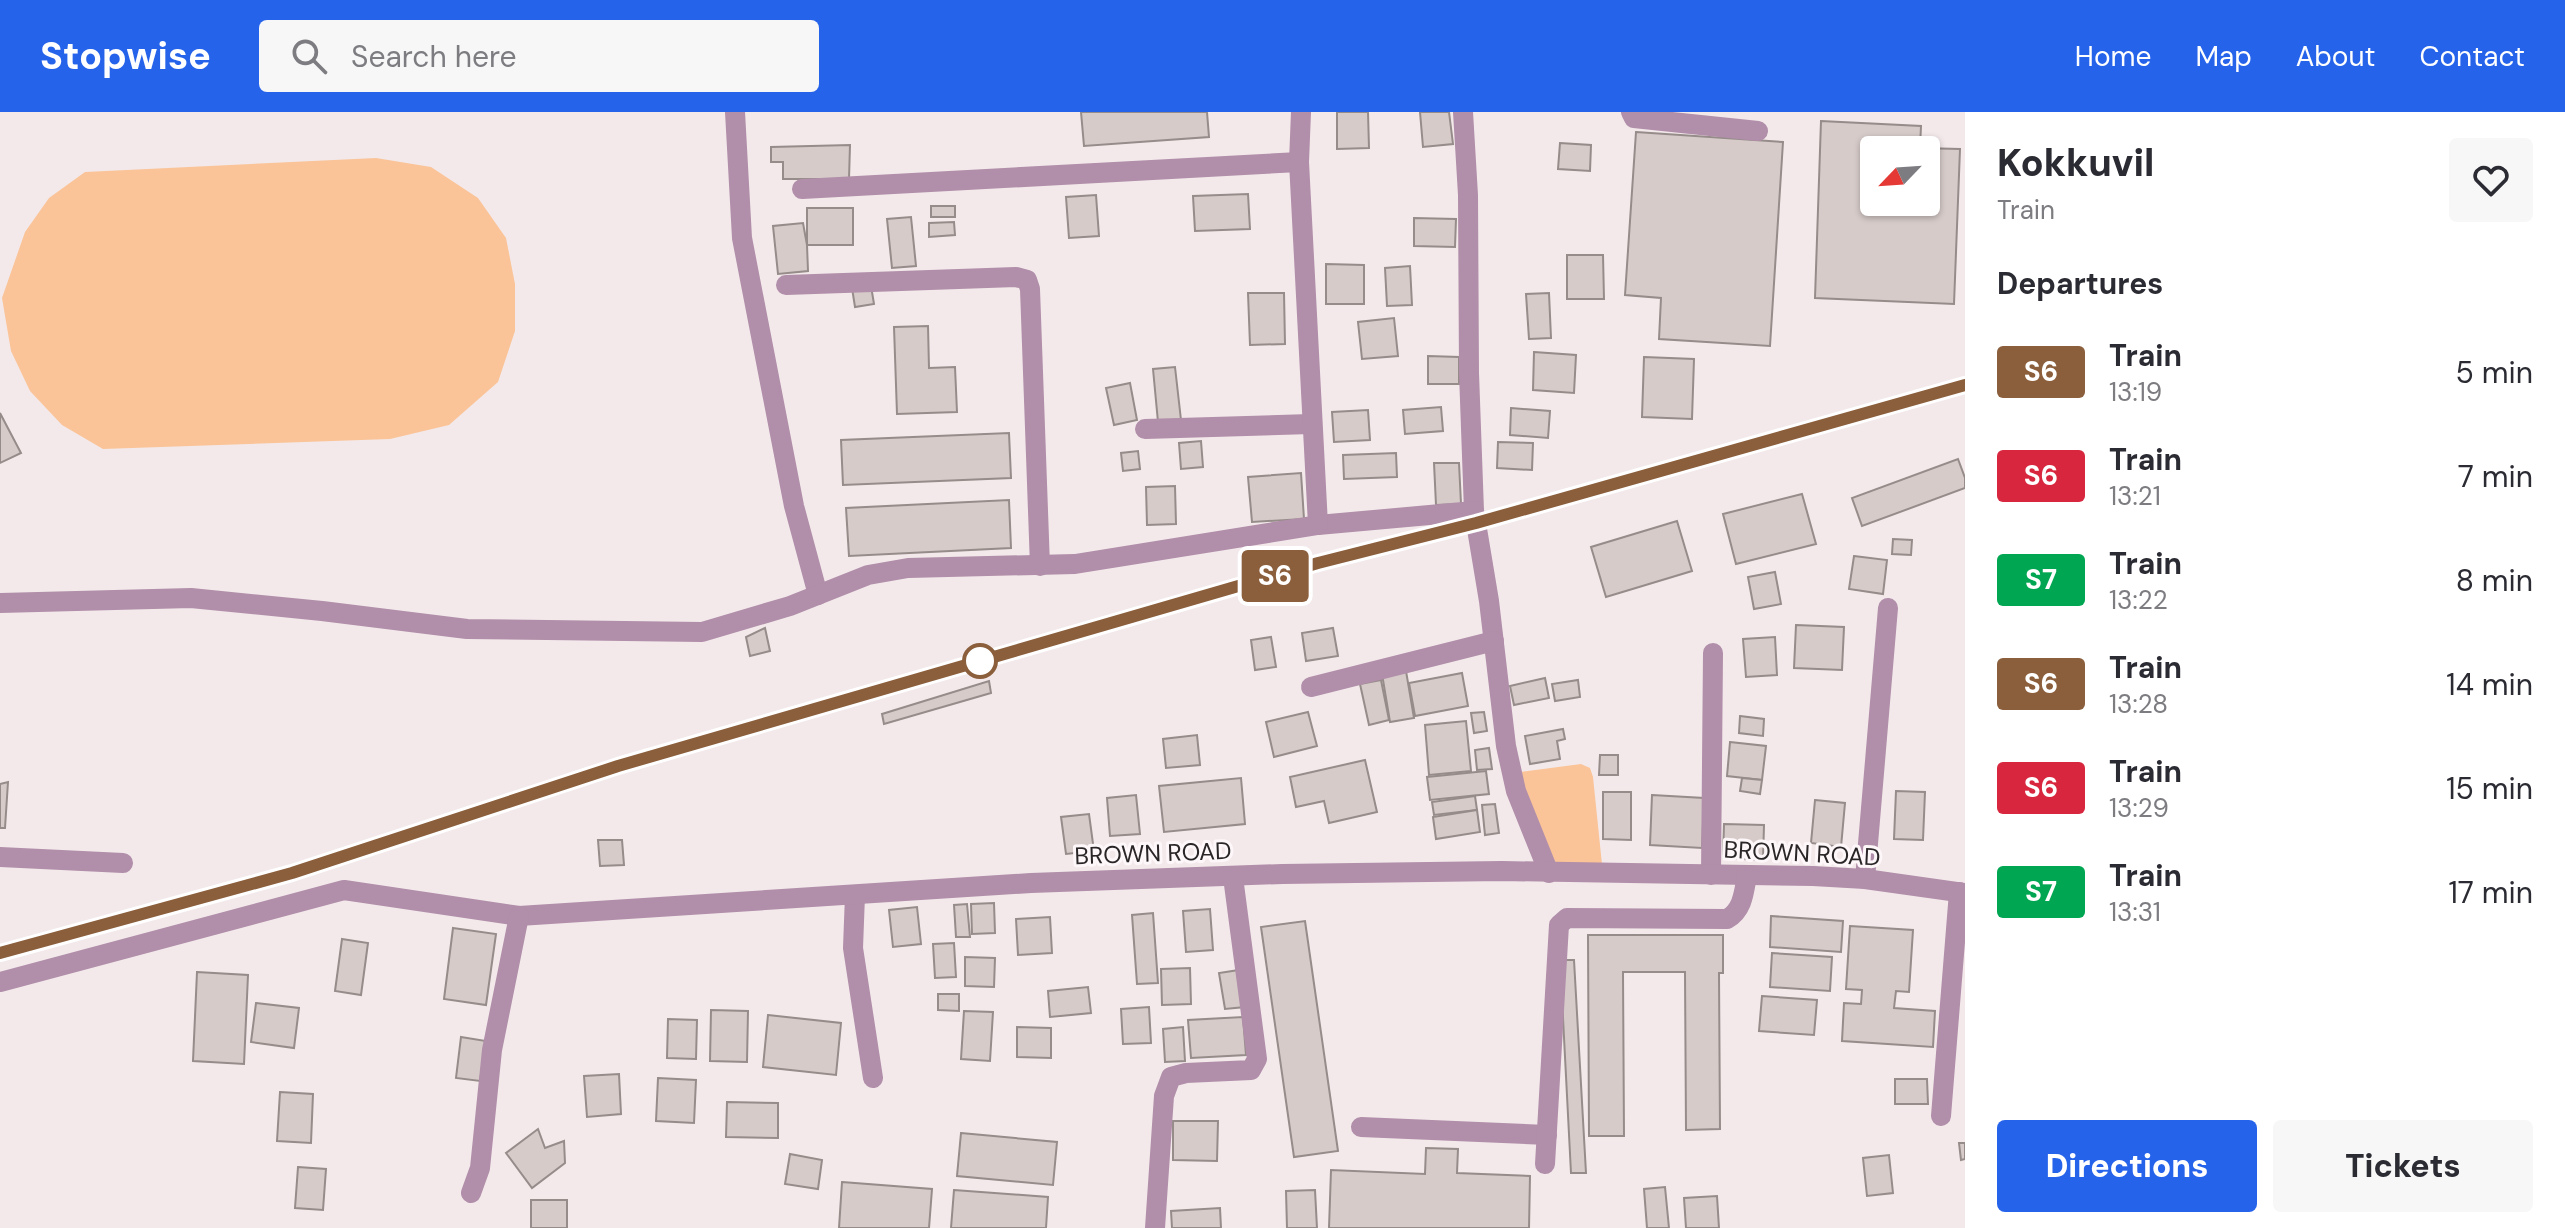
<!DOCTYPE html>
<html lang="en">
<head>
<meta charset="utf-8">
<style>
  body { margin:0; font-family:"DM Sans",sans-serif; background:#f7f7f7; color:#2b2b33; height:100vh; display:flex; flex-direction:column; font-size:30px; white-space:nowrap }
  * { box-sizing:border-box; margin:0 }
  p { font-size:26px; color:#7c7c81 }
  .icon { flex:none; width:44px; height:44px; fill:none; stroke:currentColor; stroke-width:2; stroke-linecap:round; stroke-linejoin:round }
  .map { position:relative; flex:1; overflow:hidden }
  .drawer { display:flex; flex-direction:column; background:#fff; width:600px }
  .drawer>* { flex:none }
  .badge { padding:0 16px; border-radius:6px; font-size:28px; line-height:52px }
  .needle { width:52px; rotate:245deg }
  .controls { position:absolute; left:1860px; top:24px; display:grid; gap:16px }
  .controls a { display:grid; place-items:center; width:80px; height:80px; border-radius:8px; background:#fff; box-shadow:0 2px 6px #0004; font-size:40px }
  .map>.badge { position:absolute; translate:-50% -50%; box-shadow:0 0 0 4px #fff }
  h2 { padding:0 32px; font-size:30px; line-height:72px }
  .round { display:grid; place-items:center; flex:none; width:84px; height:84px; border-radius:8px; background:#f7f7f7 }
  .summary { display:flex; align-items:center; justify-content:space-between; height:136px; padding:0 32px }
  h1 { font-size:38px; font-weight:800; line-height:60px }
  .cta { display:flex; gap:16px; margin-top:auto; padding:16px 32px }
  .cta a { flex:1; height:92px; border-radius:8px; background:#2563eb; color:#fff; font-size:32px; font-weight:800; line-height:92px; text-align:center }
  .cta a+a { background:#f7f7f7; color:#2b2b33 }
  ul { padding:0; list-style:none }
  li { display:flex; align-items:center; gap:24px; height:104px; padding:0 32px }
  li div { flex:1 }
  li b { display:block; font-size:30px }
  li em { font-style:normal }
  li .badge { min-width:88px; font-weight:700; text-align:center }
  header { display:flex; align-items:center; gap:48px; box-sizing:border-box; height:112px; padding:0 40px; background:#2563eb; color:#fff }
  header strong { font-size:38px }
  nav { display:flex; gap:44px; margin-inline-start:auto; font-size:28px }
  .search { width:560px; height:72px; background:#f7f7f7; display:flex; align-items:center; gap:20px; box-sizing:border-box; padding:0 28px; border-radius:8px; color:#7c7c81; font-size:30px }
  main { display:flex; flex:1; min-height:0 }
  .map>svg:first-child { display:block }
</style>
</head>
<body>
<header>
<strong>Stopwise</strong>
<div class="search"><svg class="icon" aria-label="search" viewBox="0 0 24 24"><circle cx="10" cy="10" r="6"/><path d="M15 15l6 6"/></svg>Search here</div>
<nav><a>Home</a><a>Map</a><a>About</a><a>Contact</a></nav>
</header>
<main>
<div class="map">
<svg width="1965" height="1116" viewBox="0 0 1965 1116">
  <rect width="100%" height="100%" fill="#f3e9eb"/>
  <g fill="#fac498">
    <polygon points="376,46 431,55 478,86 506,126 515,172 515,219 498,270 449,313 390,327 103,337 62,313 30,279 11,239 2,186 25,120 49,86 85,60"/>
    <polygon points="1581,652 1590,656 1593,665 1603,762 1549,761 1512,661"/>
  </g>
  <g fill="#d6cbc9" stroke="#968c8a" stroke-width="2" fill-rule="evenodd">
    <polygon points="1081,0 1207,0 1209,25 1084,34"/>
    <polygon points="1337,0 1368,0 1369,36 1337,37"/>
    <polygon points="1420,0 1449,0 1453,32 1423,35"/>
    <path d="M1821,9L1921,14L1920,36L1960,37L1954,192L1815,186ZM1874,38H1926V90H1874Z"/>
    <polygon points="1636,20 1783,30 1770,234 1659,227 1661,186 1625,183"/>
    <polygon points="1560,31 1591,33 1590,59 1558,57"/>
    <polygon points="850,33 849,67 783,67 783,50 771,50 771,35"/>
    <polygon points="1248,82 1250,117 1195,119 1193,84"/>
    <polygon points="1096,83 1099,124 1069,126 1066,85"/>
    <rect x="931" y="94" width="24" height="11"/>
    <rect x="807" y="96" width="46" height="37"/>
    <polygon points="911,105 916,154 892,156 887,107"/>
    <polygon points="1414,106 1456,107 1455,135 1414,134"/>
    <polygon points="954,110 955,123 929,125 929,111"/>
    <polygon points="803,111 807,133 808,159 778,162 773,114"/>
    <polygon points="1567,143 1603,143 1604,187 1567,187"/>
    <polygon points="1326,152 1364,153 1364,192 1326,192"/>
    <polygon points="1410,154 1412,193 1387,194 1385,156"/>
    <polygon points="871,174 874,192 855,195 852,176"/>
    <polygon points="1248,181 1284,181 1285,232 1250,233"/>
    <polygon points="1549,181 1551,226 1529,227 1526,182"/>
    <polygon points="1394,206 1398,244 1362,247 1358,210"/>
    <polygon points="928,214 929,256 955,255 957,300 897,302 894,215"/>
    <polygon points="1534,240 1576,243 1574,281 1533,278"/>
    <polygon points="1428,244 1459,245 1459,272 1428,272"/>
    <polygon points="1644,245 1694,247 1692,307 1642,305"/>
    <polygon points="1175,255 1181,308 1158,310 1153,257"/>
    <polygon points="1130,271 1137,308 1114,313 1106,276"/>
    <polygon points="1441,295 1443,319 1405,322 1403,298"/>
    <polygon points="1511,296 1550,299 1548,326 1510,323"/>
    <polygon points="1368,298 1370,328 1334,330 1332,300"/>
    <polygon points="0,301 21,341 0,351"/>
    <polygon points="1009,321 1011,366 843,373 841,328"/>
    <polygon points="1201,329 1203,355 1181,357 1179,331"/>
    <polygon points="1498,330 1533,331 1532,358 1497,356"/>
    <polygon points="1138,339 1140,357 1123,359 1121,341"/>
    <polygon points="1396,341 1397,365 1344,367 1343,343"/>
    <polygon points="1958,347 1965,366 1965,376 1862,414 1852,386"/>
    <polygon points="1434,351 1459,351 1461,392 1436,393"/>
    <polygon points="1301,361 1304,407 1252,410 1248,365"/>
    <polygon points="1175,374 1176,412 1147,413 1146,375"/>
    <polygon points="1802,382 1816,432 1736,452 1723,402"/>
    <polygon points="1009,388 1011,436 849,444 846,396"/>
    <polygon points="1677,409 1692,459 1606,485 1591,435"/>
    <polygon points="1893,427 1912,428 1911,443 1892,442"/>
    <polygon points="1854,444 1887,448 1883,482 1849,477"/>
    <polygon points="1775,460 1781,492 1754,497 1748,465"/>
    <polygon points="1796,513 1844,515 1842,558 1794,556"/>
    <polygon points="765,516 770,539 750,544 746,525"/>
    <polygon points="1333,516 1338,544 1306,549 1302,521"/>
    <polygon points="1271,525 1276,555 1255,558 1251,528"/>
    <polygon points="1775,525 1777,563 1746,565 1743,527"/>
    <polygon points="1406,559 1414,606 1390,610 1382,562"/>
    <polygon points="1462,561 1468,594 1415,604 1409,571"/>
    <polygon points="1545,566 1549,586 1514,593 1510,574"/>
    <polygon points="1381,568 1389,608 1369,613 1360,572"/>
    <polygon points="1578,568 1580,585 1555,589 1552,572"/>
    <polygon points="989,569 991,581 884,612 882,602"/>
    <polygon points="1308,600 1317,634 1274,645 1266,610"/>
    <polygon points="1484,600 1487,619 1474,621 1471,601"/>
    <polygon points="1740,604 1764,607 1763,624 1739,621"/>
    <polygon points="1466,609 1471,659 1429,663 1425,613"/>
    <polygon points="1563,617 1565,627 1557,629 1560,647 1530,652 1525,624"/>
    <polygon points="1197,623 1200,653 1166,656 1163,627"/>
    <polygon points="1730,630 1766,634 1762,668 1727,664"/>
    <polygon points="1489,636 1492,657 1477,658 1475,638"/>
    <polygon points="1600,643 1618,643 1618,663 1599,663"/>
    <polygon points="1365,648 1377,700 1329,711 1324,689 1296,695 1290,665"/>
    <polygon points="1486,659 1489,682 1430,688 1427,665"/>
    <polygon points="1241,666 1245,712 1164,720 1159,674"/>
    <polygon points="1742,666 1762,668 1760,682 1740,679"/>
    <polygon points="8,670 5,716 0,716 0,672"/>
    <polygon points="1896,679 1925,680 1923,728 1894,727"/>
    <polygon points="1603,680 1631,680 1631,728 1603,727"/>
    <polygon points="1136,683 1140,722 1110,724 1107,686"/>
    <polygon points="1652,683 1704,686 1702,736 1650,733"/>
    <polygon points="1475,684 1477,698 1434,703 1432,690"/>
    <polygon points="1815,688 1845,691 1841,735 1811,731"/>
    <polygon points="1495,692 1499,721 1485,723 1482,693"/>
    <polygon points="1477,698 1480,720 1436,727 1433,705"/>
    <polygon points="1089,702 1094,739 1066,742 1061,705"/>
    <polygon points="1724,712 1764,713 1763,748 1723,746"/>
    <polygon points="598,728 622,728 624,753 600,754"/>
    <polygon points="994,791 995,821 972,822 971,792"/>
    <polygon points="967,792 970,825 956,825 954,793"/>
    <polygon points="917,795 921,832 893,835 889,798"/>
    <polygon points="1210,797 1213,838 1186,840 1183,799"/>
    <polygon points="1153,801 1158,871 1137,872 1132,803"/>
    <polygon points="1771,804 1843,809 1841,840 1770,835"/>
    <polygon points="1050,805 1052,841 1018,843 1016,807"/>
    <polygon points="1305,809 1338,1039 1294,1045 1261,815"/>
    <polygon points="1850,814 1913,818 1909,880 1896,879 1894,896 1935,899 1933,935 1842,929 1844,891 1861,892 1862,878 1846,877"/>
    <polygon points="453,816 496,822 486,893 444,887"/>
    <polygon points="1588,823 1723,823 1723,861 1719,861 1720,1017 1686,1018 1685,860 1623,860 1624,1024 1589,1024"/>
    <polygon points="342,827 368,831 361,883 335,879"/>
    <polygon points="954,831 956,865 935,866 933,832"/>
    <polygon points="1772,841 1832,845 1830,879 1770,875"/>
    <polygon points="965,845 995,846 994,875 965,874"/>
    <polygon points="1560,848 1574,848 1586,1061 1571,1061"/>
    <polygon points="1190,856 1191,892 1162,893 1161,857"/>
    <polygon points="1239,858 1245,895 1225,897 1219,861"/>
    <polygon points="197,860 248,863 244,952 193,949"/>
    <polygon points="1088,875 1091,901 1050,905 1048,879"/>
    <polygon points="938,882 959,882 959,899 938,898"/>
    <polygon points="1762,884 1817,888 1814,923 1759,919"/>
    <polygon points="256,891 299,896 294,936 251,930"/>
    <polygon points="1149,895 1151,931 1123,932 1121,897"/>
    <polygon points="711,898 748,899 747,950 710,949"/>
    <polygon points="964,899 993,900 990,949 961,947"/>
    <polygon points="768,903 841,911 836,963 763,955"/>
    <polygon points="1243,905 1246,943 1191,946 1188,908"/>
    <polygon points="668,907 697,908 696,947 667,946"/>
    <polygon points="1017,915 1051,916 1051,946 1017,945"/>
    <polygon points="1183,915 1185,949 1165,950 1163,917"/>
    <polygon points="461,925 486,929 480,969 456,966"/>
    <polygon points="619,962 621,1002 587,1005 584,964"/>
    <polygon points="658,966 696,968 694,1011 656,1009"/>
    <polygon points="1895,967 1927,967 1928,992 1895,992"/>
    <polygon points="280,980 313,982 311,1031 277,1029"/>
    <polygon points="727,990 778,991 778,1026 726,1025"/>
    <polygon points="1173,1009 1218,1009 1217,1049 1173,1048"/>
    <polygon points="538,1017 545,1036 564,1029 565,1051 532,1076 506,1041"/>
    <polygon points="961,1021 1057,1030 1053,1073 957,1064"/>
    <polygon points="1959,1031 1965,1031 1965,1047 1961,1048"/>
    <polygon points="1426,1036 1458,1037 1457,1061 1530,1064 1529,1116 1329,1116 1331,1058 1425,1062"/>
    <polygon points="790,1042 822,1048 818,1077 785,1072"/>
    <polygon points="1889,1043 1893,1081 1867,1084 1863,1046"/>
    <polygon points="298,1055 326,1057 323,1098 295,1096"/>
    <polygon points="842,1070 932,1077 929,1116 839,1116"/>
    <polygon points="1665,1075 1669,1116 1647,1116 1644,1077"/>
    <polygon points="954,1078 1048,1085 1046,1116 951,1116"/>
    <polygon points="1315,1078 1317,1116 1287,1116 1286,1079"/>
    <polygon points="1717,1084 1719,1116 1686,1116 1684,1086"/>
    <rect x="531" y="1088" width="36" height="28"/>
    <polygon points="1220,1096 1221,1116 1172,1116 1171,1099"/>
  </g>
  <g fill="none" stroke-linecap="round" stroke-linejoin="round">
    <g stroke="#b18ea9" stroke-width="20">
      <polyline points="735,0 742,126 794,394 818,483"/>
      <polyline points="1463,0 1468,83 1469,261 1474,399 1489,489 1506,634 1516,679 1549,761"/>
      <polyline points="1631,0 1634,6 1758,19"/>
      <polyline points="802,77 1299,50"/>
      <polyline points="786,173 1016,165 1027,168 1030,177 1040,454"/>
      <polyline points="1145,317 1311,312"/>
      <polyline points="1318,413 1474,399"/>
      <polyline points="0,491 191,486 322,499 467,517 702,520 790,494 868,463 908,456 1075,452 1318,413 1299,50 1301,0"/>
      <polyline points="1311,575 1494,529"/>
      <polyline points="0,745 123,751"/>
      <polyline points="1711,763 1713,541"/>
      <polyline points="1865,767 1888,496"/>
      <polyline points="855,783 853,836 873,966"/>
      <polyline points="0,870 344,778 519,804 1031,771 1282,762 1502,759 1813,764 1865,767 1965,781"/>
      <polyline points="1941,1004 1959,780"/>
      <polyline points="1361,1015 1547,1023"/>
      <path d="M1545,1052L1559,813L1567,806L1727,807C1743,798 1744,780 1747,763"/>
      <polyline points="471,1081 480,1056 492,938 519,804"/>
      <polyline points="1155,1116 1164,984 1171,965 1186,961 1251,958 1257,947 1233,765"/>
    </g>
    <defs>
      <polyline id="rail" points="0,841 292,761 618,654 1318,451 1476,411 1965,273"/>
    </defs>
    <use href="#rail" stroke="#6a6465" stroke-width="9"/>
    <use href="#rail" stroke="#fef7f9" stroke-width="6" stroke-dasharray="18" stroke-linecap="butt"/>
  </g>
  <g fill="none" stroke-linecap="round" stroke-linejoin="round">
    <defs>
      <polyline id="line" points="0,841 292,761 618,654 1318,451 1476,411 1965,273"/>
    </defs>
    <use href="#line" stroke="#fff" stroke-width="18"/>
    <use href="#line" stroke="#8b5e3c" stroke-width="12"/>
  </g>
  <circle fill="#fff" stroke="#8b5e3c" stroke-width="4" cx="980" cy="549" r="16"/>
  <g text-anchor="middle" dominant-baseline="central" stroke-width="6" stroke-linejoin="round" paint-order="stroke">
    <g font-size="24" fill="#2a2627" stroke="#fef7f9">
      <text transform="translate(1153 741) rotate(-2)">BROWN ROAD</text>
      <text transform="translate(1802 741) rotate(3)">BROWN ROAD</text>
    </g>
  </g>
</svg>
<div class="controls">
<a><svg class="needle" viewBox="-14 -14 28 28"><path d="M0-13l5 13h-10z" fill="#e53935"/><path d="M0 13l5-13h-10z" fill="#7c7c81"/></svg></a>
</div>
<b class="badge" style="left:1275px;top:464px;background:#8b5e3c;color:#fff">S6</b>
</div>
<section class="drawer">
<div class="summary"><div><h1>Kokkuvil</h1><p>Train</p></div><a class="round"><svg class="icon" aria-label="heart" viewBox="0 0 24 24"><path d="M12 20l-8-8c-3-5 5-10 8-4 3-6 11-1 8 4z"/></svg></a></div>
<h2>Departures</h2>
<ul>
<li><span class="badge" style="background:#8b5e3c;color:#fff">S6</span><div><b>Train</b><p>13:19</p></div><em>5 min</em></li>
<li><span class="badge" style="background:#d7263d;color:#fff">S6</span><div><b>Train</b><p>13:21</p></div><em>7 min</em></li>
<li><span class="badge" style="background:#00a651;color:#fff">S7</span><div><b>Train</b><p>13:22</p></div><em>8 min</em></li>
<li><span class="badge" style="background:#8b5e3c;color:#fff">S6</span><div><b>Train</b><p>13:28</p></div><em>14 min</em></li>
<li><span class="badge" style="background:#d7263d;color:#fff">S6</span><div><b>Train</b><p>13:29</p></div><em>15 min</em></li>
<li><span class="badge" style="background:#00a651;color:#fff">S7</span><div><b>Train</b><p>13:31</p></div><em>17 min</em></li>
</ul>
<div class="cta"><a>Directions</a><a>Tickets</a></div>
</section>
</main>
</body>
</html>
